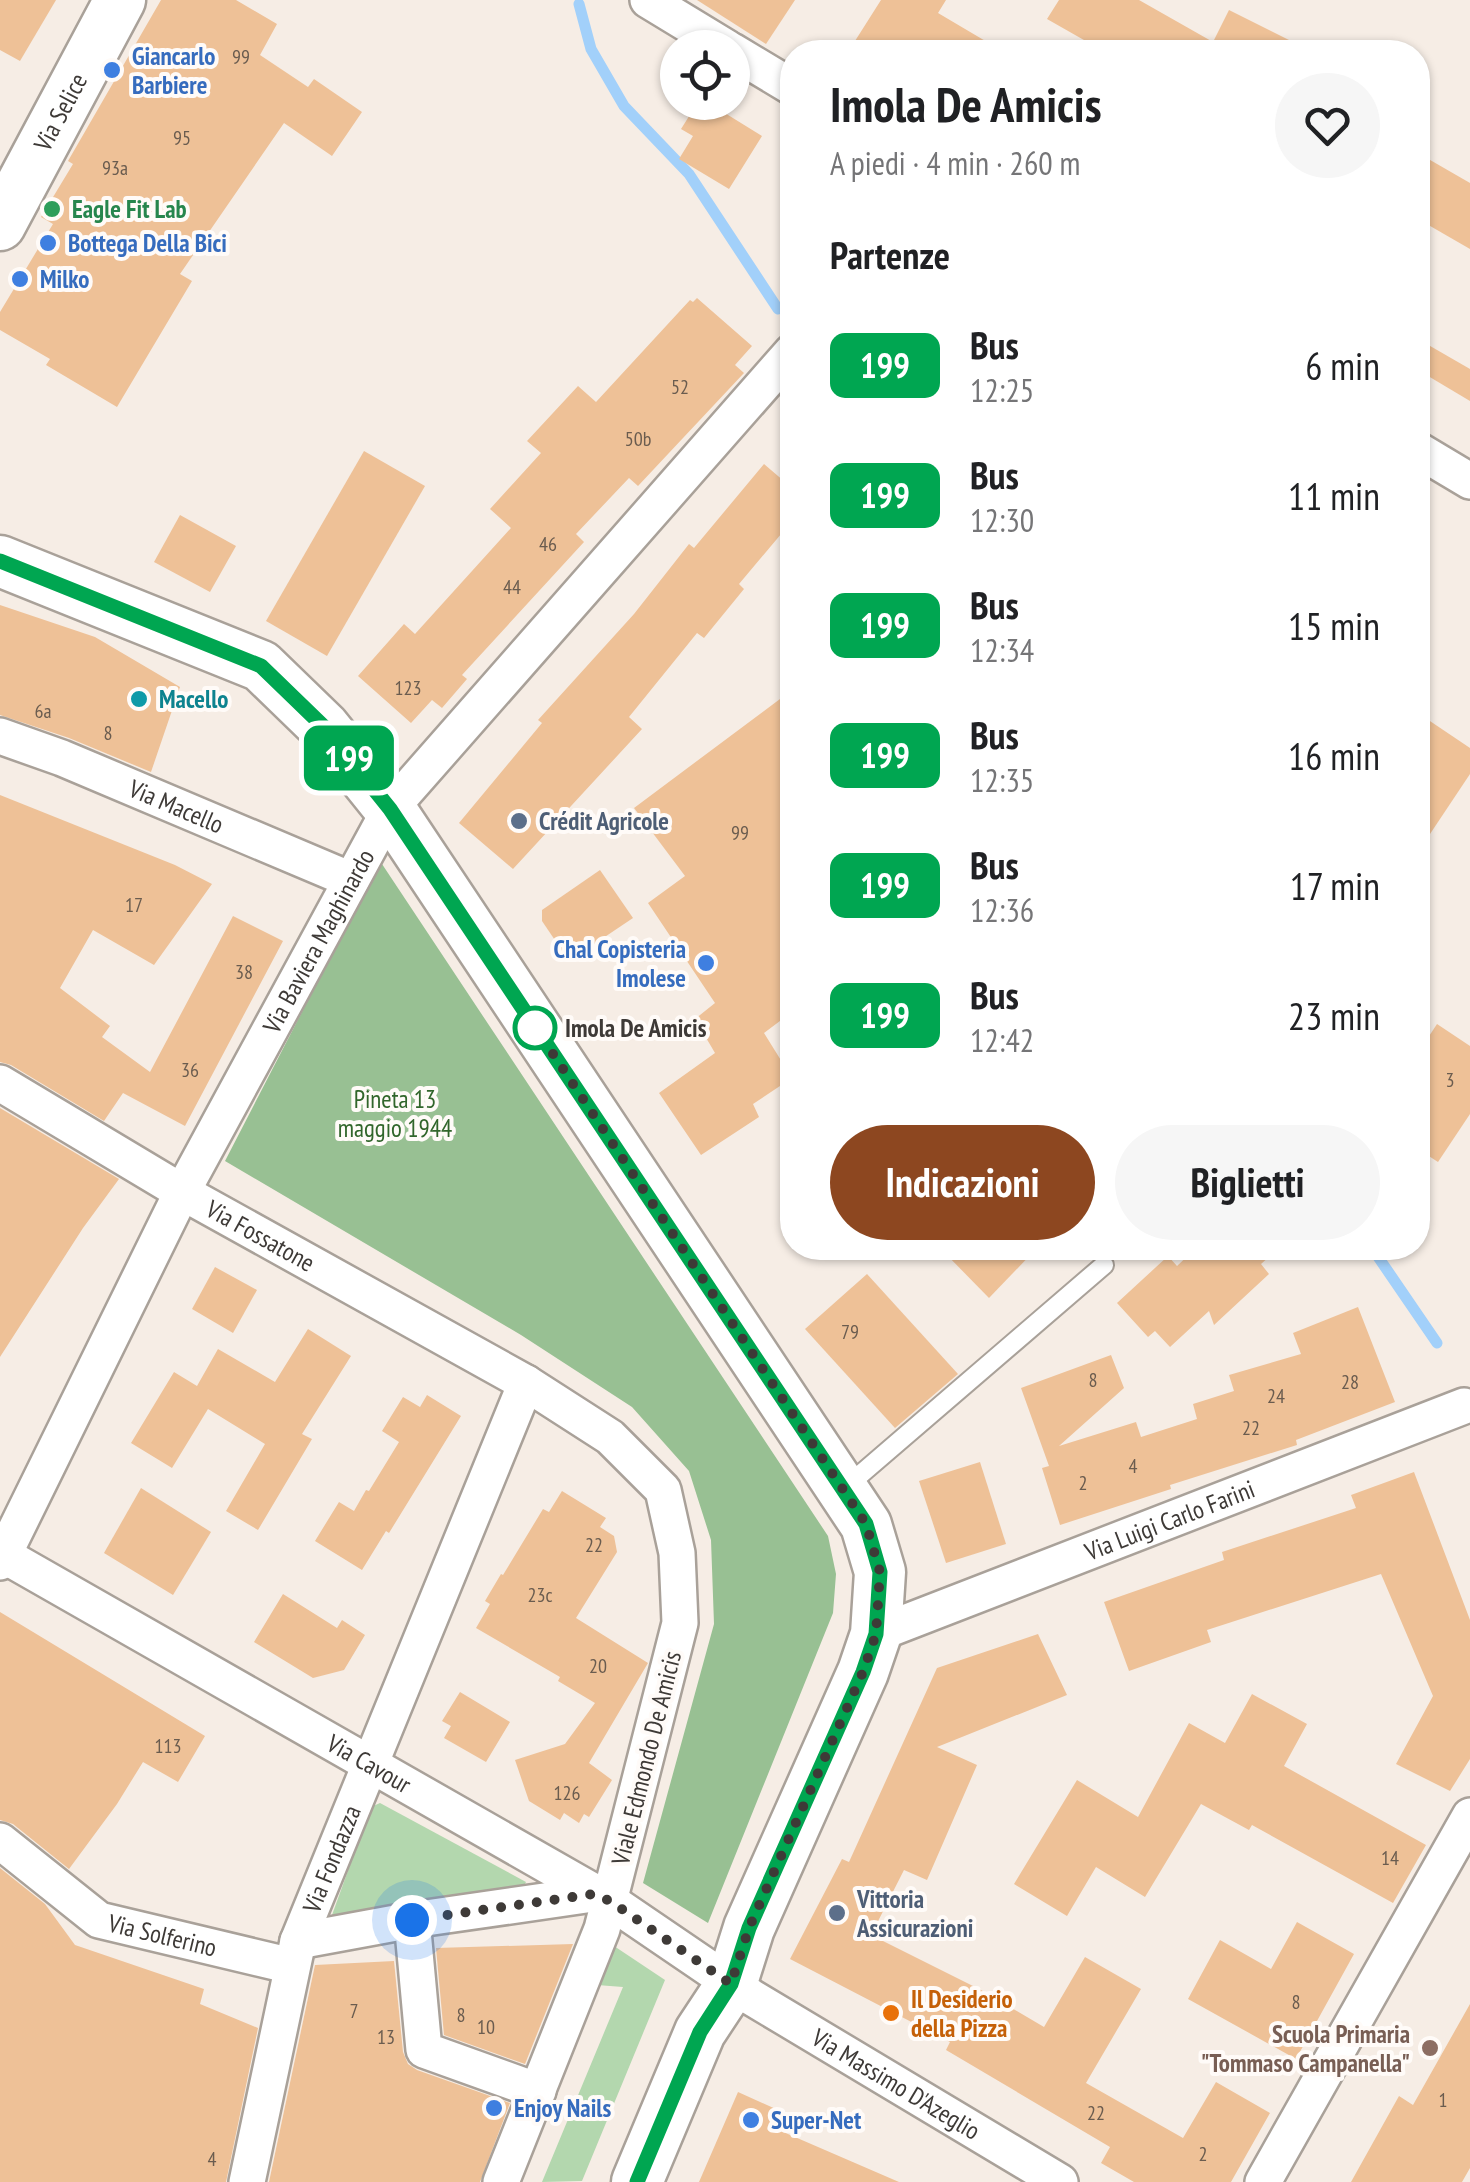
<!DOCTYPE html>
<html lang="it">
<head>
<meta charset="utf-8">
<style>
  body { margin:0; font-family:"PT Sans Narrow",sans-serif; background:#f6f6f6; color:#202124; height:100vh; display:flex; flex-direction:column; font-size:38px; white-space:nowrap }
  * { box-sizing:border-box; margin:0 }
  p { font-size:32px; color:#757577 }
  .icon { flex:none; width:55px; height:55px; fill:none; stroke:currentColor; stroke-width:2; stroke-linecap:round; stroke-linejoin:round }
  .map { position:relative; flex:1; overflow:hidden }
  .panel { position:absolute; left:780px; top:40px; width:650px; height:1220px; display:flex; flex-direction:column; background:#fff; border-radius:40px; box-shadow:0 2px 8px #0004 }
  .panel>* { flex:none }
  .badge { padding:0 20px; border-radius:15px; font-size:35px; line-height:65px }
  .tools { position:absolute; left:660px; top:30px; display:grid; gap:20px }
  .tools a { display:grid; place-items:center; width:90px; height:90px; border-radius:50%; background:#fff; box-shadow:0 2px 8px #0004; font-size:50px }
  .you { position:absolute; width:50px; height:50px; margin:-25px; border:8px solid #fff; border-radius:50%; background:#1a73e8; box-shadow:0 0 0 15px #1a73e833 }
  .map>.badge { position:absolute; translate:-50% -50%; box-shadow:0 0 0 5px #fff }
  h2 { padding:0 50px; font-size:38px; line-height:90px }
  .round { display:grid; place-items:center; flex:none; width:105px; height:105px; border-radius:52px; background:#f6f6f6 }
  .headline { display:flex; align-items:center; justify-content:space-between; height:170px; padding:0 50px }
  h1 { font-size:48px; font-weight:600; line-height:75px }
  .primary-button { display:flex; gap:20px; margin-top:auto; padding:20px 50px }
  .primary-button a { flex:1; height:115px; border-radius:60px; background:#8d4720; color:#fff; font-size:40px; font-weight:600; line-height:115px; text-align:center }
  .primary-button a+a { background:#f6f6f6; color:#202124 }
  ul { padding:0; list-style:none }
  li { display:flex; align-items:center; gap:30px; height:130px; padding:0 50px }
  li div { flex:1 }
  li b { display:block; font-size:38px }
  li em { font-style:normal }
  li .badge { min-width:110px; font-weight:700; text-align:center }
  .map>svg:first-child { display:block }
</style>
</head>
<body>
<div class="map">
<svg width="1470" height="2182" viewBox="0 0 1470 2182">
  <rect width="100%" height="100%" fill="#f6ede5"/>
  <g fill="#b3d7ae">
    <polygon points="380,1803 526,1882 520,1894 344,1921 332,1915 371,1807"/>
    <polygon points="614,1946 665,1980 582,2181 542,2182 623,1987 597,1985"/>
  </g>
  <polygon fill="#98c093" points="380,861 828,1536 836,1574 833,1613 708,1923 643,1883 714,1624 711,1540 689,1471 632,1407 521,1335 225,1161"/>
  <g fill="none" stroke-linecap="round" stroke-linejoin="round">
    <g stroke="#a2d0fa" stroke-width="11">
      <polyline points="579,4 591,49 624,106 689,174 778,309"/>
      <polyline points="1372,1248 1437,1343"/>
    </g>
  </g>
  <g fill="#eec197">
    <polygon points="0,0 56,0 20,61 0,50"/>
    <polygon points="161,0 236,0 277,24 260,55 308,87 314,79 362,112 332,156 284,123 180,274 192,281 117,407 46,365 50,359 0,330 0,312 53,224 41,217 73,164 68,161"/>
    <polygon points="697,0 795,0 766,44"/>
    <polygon points="881,0 946,0 938,13 1004,52 848,52"/>
    <polygon points="1059,0 1139,0 1213,42 1229,10 1313,52 1105,52 1047,19"/>
    <polygon points="698,102 707,102 762,136 729,189 679,159 693,136 681,129"/>
    <polygon points="1418,153 1470,183 1470,249 1418,219"/>
    <polygon points="697,298 752,346 735,365 744,373 638,486 629,478 576,534 584,542 462,675 467,679 442,708 432,700 411,723 358,676 404,624 415,634 511,528 490,509 541,453 527,441 578,386 596,402 690,300 693,302"/>
    <polygon points="1418,339 1470,369 1470,401 1418,370"/>
    <polygon points="364,451 425,486 327,656 266,621"/>
    <polygon points="764,464 792,488 792,521 739,584 744,589 704,638 697,633 629,717 642,729 513,869 459,823 542,723 538,720 634,614 689,544 694,548"/>
    <polygon points="180,515 236,546 210,592 154,562"/>
    <polygon points="0,605 95,637 180,687 151,772 69,738 0,715"/>
    <polygon points="792,690 792,1012 764,1033 792,1078 753,1104 759,1117 701,1155 659,1093 715,1053 695,1019 715,1003 648,903 685,876 634,808"/>
    <polygon points="1418,713 1470,748 1470,774 1418,852"/>
    <polygon points="0,795 175,865 212,884 154,965 93,930 60,988 110,1026 102,1037 150,1072 233,916 283,941 185,1126 123,1093 104,1121 11,1065 0,1062"/>
    <polygon points="600,870 633,918 569,961 542,921 542,910"/>
    <polygon points="1437,1024 1470,1046 1470,1114 1438,1162 1418,1149 1418,1053"/>
    <polygon points="0,1108 119,1179 83,1228 0,1357"/>
    <polygon points="940,1248 1037,1248 989,1298"/>
    <polygon points="1196,1248 1279,1248 1261,1264 1269,1274 1214,1325 1209,1311 1170,1347 1155,1331 1148,1337 1117,1303 1168,1256 1177,1266"/>
    <polygon points="215,1267 257,1290 233,1333 192,1309"/>
    <polygon points="867,1274 958,1374 895,1428 805,1329"/>
    <polygon points="1358,1307 1395,1402 1296,1440 1297,1445 1170,1485 1171,1489 1060,1525 1042,1468 1049,1466 1021,1388 1111,1355 1124,1388 1059,1446 1136,1422 1141,1437 1197,1419 1193,1404 1234,1391 1229,1375 1301,1354 1293,1333"/>
    <polygon points="308,1329 351,1356 302,1434 312,1439 258,1530 226,1511 265,1444 208,1409 172,1468 131,1443 174,1372 197,1386 218,1349 275,1382"/>
    <polygon points="427,1395 461,1416 389,1533 386,1531 362,1570 315,1541 339,1502 354,1511 366,1490 369,1491 399,1442 382,1431 403,1397 420,1407"/>
    <polygon points="980,1462 1006,1544 946,1563 919,1481"/>
    <polygon points="1414,1472 1470,1620 1470,1759 1450,1791 1396,1764 1433,1696 1381,1574 1207,1630 1211,1642 1129,1671 1104,1602 1224,1560 1222,1552 1356,1508 1351,1495"/>
    <polygon points="141,1488 211,1532 173,1595 104,1553"/>
    <polygon points="562,1491 606,1518 600,1527 614,1536 617,1552 576,1618 648,1663 589,1763 612,1780 589,1817 584,1814 579,1823 564,1813 560,1820 529,1801 515,1760 565,1744 595,1703 558,1681 560,1677 476,1628 490,1604 485,1601 501,1574 503,1575 543,1509 549,1512"/>
    <polygon points="283,1594 337,1628 342,1620 365,1635 344,1670 313,1678 254,1642"/>
    <polygon points="0,1612 205,1736 178,1782 143,1762 117,1804 69,1869 13,1824 0,1820"/>
    <polygon points="1038,1634 1067,1695 937,1747 977,1765 927,1880 904,1870 871,1935 981,1990 1044,2027 1085,1957 1141,1989 1086,2083 1183,2138 1216,2082 1270,2113 1231,2182 1134,2182 1101,2163 1110,2147 946,2050 950,2042 790,1959 842,1859 849,1862 937,1668"/>
    <polygon points="460,1692 510,1722 486,1762 444,1738 451,1726 442,1721"/>
    <polygon points="1252,1694 1307,1724 1284,1766 1426,1845 1393,1903 1252,1825 1249,1830 1201,1804 1145,1897 1096,1867 1067,1916 1014,1884 1077,1780 1138,1817 1189,1723 1225,1743"/>
    <polygon points="0,1868 45,1904 75,1945 204,1989 200,2004 258,2028 226,2182 0,2182"/>
    <polygon points="1297,1922 1354,1954 1296,2059 1188,1999 1220,1940 1271,1969"/>
    <polygon points="573,1944 525,2064 444,2035 436,1948"/>
    <polygon points="394,1961 403,2052 408,2064 417,2070 510,2103 480,2182 269,2182 315,1965"/>
    <polygon points="1470,2004 1470,2168 1462,2182 1351,2182 1399,2096 1413,2105"/>
    <polygon points="738,2092 789,2115 781,2131 899,2182 699,2182"/>
  </g>
  <g fill="none" stroke-linecap="round" stroke-linejoin="round">
    <defs>
      <polyline id="lane" points="847,1486 1104,1265"/>
      <g id="street">
        <polyline points="648,0 727,48"/>
        <polyline points="732,51 792,87"/>
        <polyline points="1418,450 1470,481"/>
        <path id="s1" d="M0,736L62,758L351,880"/>
        <path id="s2" d="M0,1083L182,1192L526,1383L610,1437L663,1490L677,1553L680,1623L602,1929L501,2182"/>
        <path id="s3" d="M0,1553L610,1901L751,1997L1060,2182"/>
        <path id="s4" d="M0,1562L182,1192L390,809L792,352"/>
        <path id="s5" d="M876,1634L1464,1406"/>
        <path id="s6" d="M0,1841L99,1920L292,1966"/>
        <polyline points="412,1920 424,2050 538,2091"/>
        <polyline points="298,1941 412,1920 593,1894"/>
        <path id="s7" d="M247,2182L298,1941L526,1383"/>
        <polyline points="1263,2182 1470,1816"/>
      </g>
      <g id="secondary">
        <path id="s8" d="M0,225L120,0"/>
        <polyline points="0,561 261,666 324,727 390,809 866,1525 880,1572 876,1634 863,1672 749,1928 731,1985 700,2032 637,2182"/>
      </g>
    </defs>
    <use href="#lane" stroke="#a9a199" stroke-width="22"/>
    <use href="#street" stroke="#a9a199" stroke-width="40"/>
    <use href="#secondary" stroke="#a9a199" stroke-width="55"/>
    <use href="#lane" stroke="#fff" stroke-width="18"/>
    <use href="#street" stroke="#fff" stroke-width="35"/>
    <use href="#secondary" stroke="#fff" stroke-width="50"/>
  </g>
  <g fill="none" stroke-linecap="round" stroke-linejoin="round">
    <defs>
      <polyline id="line" points="0,561 261,666 324,727 390,809 866,1524 880,1572 876,1634 863,1672 749,1928 731,1984 700,2032 637,2182"/>
    </defs>
    <use href="#line" stroke="#fff" stroke-width="22"/>
    <use href="#line" stroke="#00a651" stroke-width="15"/>
    <polyline stroke="#3e3a37" stroke-width="10" stroke-dasharray="0 18" points="412,1920 594,1894 610,1901 731,1984 749,1928 863,1672 876,1634 880,1572 866,1524 533,1024 535,1028"/>
  </g>
  <g fill="#3f7fe0" stroke="#fffbf8" stroke-width="4">
    <circle cx="112" cy="70" r="10"/>
    <circle cx="48" cy="243" r="10"/>
    <circle cx="20" cy="279" r="10"/>
    <circle cx="706" cy="963" r="10"/>
    <circle cx="494" cy="2108" r="10"/>
    <circle cx="751" cy="2120" r="10"/>
  </g>
  <circle fill="#2e9e5b" stroke="#fffbf8" stroke-width="4" cx="52" cy="209" r="10"/>
  <circle fill="#0f9aa8" stroke="#fffbf8" stroke-width="4" cx="139" cy="699" r="10"/>
  <g fill="#5c6f8a" stroke="#fffbf8" stroke-width="4">
    <circle cx="519" cy="821" r="10"/>
    <circle cx="837" cy="1913" r="10"/>
  </g>
  <circle fill="#fff" stroke="#00a651" stroke-width="5" cx="535" cy="1028" r="20"/>
  <circle fill="#e8710a" stroke="#fffbf8" stroke-width="4" cx="891" cy="2013" r="10"/>
  <circle fill="#8d6e63" stroke="#fffbf8" stroke-width="4" cx="1430" cy="2048" r="10"/>
  <g text-anchor="middle" dominant-baseline="central" stroke-width="8" stroke-linejoin="round" paint-order="stroke">
    <g font-size="20" fill="#6a5c4f">
      <text x="241" y="57">99</text>
      <text x="182" y="138">95</text>
      <text x="115" y="168">93a</text>
      <text x="680" y="387">52</text>
      <text x="638" y="439">50b</text>
      <text x="548" y="544">46</text>
      <text x="512" y="587">44</text>
      <text x="408" y="688">123</text>
      <text x="43" y="711">6a</text>
      <text x="108" y="733">8</text>
      <text x="740" y="833">99</text>
      <text x="134" y="905">17</text>
      <text x="244" y="972">38</text>
      <text x="190" y="1070">36</text>
      <text x="1450" y="1080">3</text>
      <text x="850" y="1332">79</text>
      <text x="1093" y="1380">8</text>
      <text x="1350" y="1382">28</text>
      <text x="1276" y="1396">24</text>
      <text x="1251" y="1428">22</text>
      <text x="1133" y="1466">4</text>
      <text x="1083" y="1483">2</text>
      <text x="594" y="1545">22</text>
      <text x="540" y="1595">23c</text>
      <text x="598" y="1666">20</text>
      <text x="168" y="1746">113</text>
      <text x="567" y="1793">126</text>
      <text x="1390" y="1858">14</text>
      <text x="1296" y="2002">8</text>
      <text x="354" y="2011">7</text>
      <text x="461" y="2015">8</text>
      <text x="486" y="2027">10</text>
      <text x="386" y="2037">13</text>
      <text x="1443" y="2100">1</text>
      <text x="1096" y="2113">22</text>
      <text x="1203" y="2154">2</text>
      <text x="212" y="2159">4</text>
    </g>
    <g font-size="25" font-weight="bold" fill="#366cbe" stroke="#fffbf8" text-anchor="start">
      <text x="132" y="56">Giancarlo<tspan x="132" dy="29">Barbiere</tspan></text>
      <text x="68" y="243">Bottega Della Bici</text>
      <text x="40" y="279">Milko</text>
      <text x="686" y="949" text-anchor="end">Chal Copisteria<tspan x="686" dy="29">Imolese</tspan></text>
      <text x="514" y="2108">Enjoy Nails</text>
      <text x="771" y="2120">Super-Net</text>
    </g>
    <g font-size="25" fill="#3e3a37" stroke="#fffbf8">
      <text stroke="none"><textPath href="#s8" startOffset="128">Via Selice</textPath></text>
      <text stroke="none"><textPath href="#s1" startOffset="190">Via Macello</textPath></text>
      <text stroke="none"><textPath href="#s4" startOffset="698">Via Baviera Maghinardo</textPath></text>
      <text stroke="none"><textPath href="#s2" startOffset="302">Via Fossatone</textPath></text>
      <text stroke="none"><textPath href="#s5" startOffset="315">Via Luigi Carlo Farini</textPath></text>
      <text transform="translate(646 1758) rotate(-76)">Viale Edmondo De Amicis</text>
      <text stroke="none"><textPath href="#s3" startOffset="425">Via Cavour</textPath></text>
      <text stroke="none"><textPath href="#s7" startOffset="335">Via Fondazza</textPath></text>
      <text stroke="none"><textPath href="#s6" startOffset="192">Via Solferino</textPath></text>
      <text stroke="none"><textPath href="#s3" startOffset="1042">Via Massimo D'Azeglio</textPath></text>
    </g>
    <g font-size="25" font-weight="bold" fill="#27864d" stroke="#fffbf8" text-anchor="start">
      <text x="72" y="209">Eagle Fit Lab</text>
    </g>
    <g font-size="25" font-weight="bold" fill="#0d838f" stroke="#fffbf8" text-anchor="start">
      <text x="159" y="699">Macello</text>
    </g>
    <g font-size="25" font-weight="bold" fill="#4e5e75" stroke="#fffbf8" text-anchor="start">
      <text x="539" y="821">Crédit Agricole</text>
      <text x="857" y="1899">Vittoria<tspan x="857" dy="29">Assicurazioni</tspan></text>
    </g>
    <g font-size="25" font-weight="bold" fill="#3e3a37" stroke="#fffbf8" text-anchor="start">
      <text x="565" y="1028">Imola De Amicis</text>
    </g>
    <g font-size="25" fill="#31662b" stroke="#fffbf8">
      <text x="395" y="1099">Pineta 13<tspan x="395" dy="29">maggio 1944</tspan></text>
    </g>
    <g font-size="25" font-weight="bold" fill="#c56008" stroke="#fffbf8" text-anchor="start">
      <text x="911" y="1999">Il Desiderio<tspan x="911" dy="29">della Pizza</tspan></text>
    </g>
    <g font-size="25" font-weight="bold" fill="#785e54" stroke="#fffbf8" text-anchor="end">
      <text x="1410" y="2034">Scuola Primaria<tspan x="1410" dy="29">"Tommaso Campanella"</tspan></text>
    </g>
  </g>
</svg>
<div class="tools">
<a><svg class="icon" aria-label="locate" viewBox="0 0 24 24"><circle cx="12" cy="12" r="6"/><path d="M12 2v4M12 18v4M2 12h4M18 12h4"/></svg></a>
</div>
<div class="you" style="left:412px;top:1920px"></div>
<b class="badge" style="left:349px;top:758px;background:#00a651;color:#fff">199</b>
<section class="panel">
<div class="headline"><div><h1>Imola De Amicis</h1><p>A piedi · 4 min · 260 m</p></div><a class="round"><svg class="icon" aria-label="heart" viewBox="0 0 24 24"><path d="M12 20l-8-8c-3-5 5-10 8-4 3-6 11-1 8 4z"/></svg></a></div>
<h2>Partenze</h2>
<ul>
<li><span class="badge" style="background:#00a651;color:#fff">199</span><div><b>Bus</b><p>12:25</p></div><em>6 min</em></li>
<li><span class="badge" style="background:#00a651;color:#fff">199</span><div><b>Bus</b><p>12:30</p></div><em>11 min</em></li>
<li><span class="badge" style="background:#00a651;color:#fff">199</span><div><b>Bus</b><p>12:34</p></div><em>15 min</em></li>
<li><span class="badge" style="background:#00a651;color:#fff">199</span><div><b>Bus</b><p>12:35</p></div><em>16 min</em></li>
<li><span class="badge" style="background:#00a651;color:#fff">199</span><div><b>Bus</b><p>12:36</p></div><em>17 min</em></li>
<li><span class="badge" style="background:#00a651;color:#fff">199</span><div><b>Bus</b><p>12:42</p></div><em>23 min</em></li>
</ul>
<div class="primary-button"><a>Indicazioni</a><a>Biglietti</a></div>
</section>
</div>
</body>
</html>
